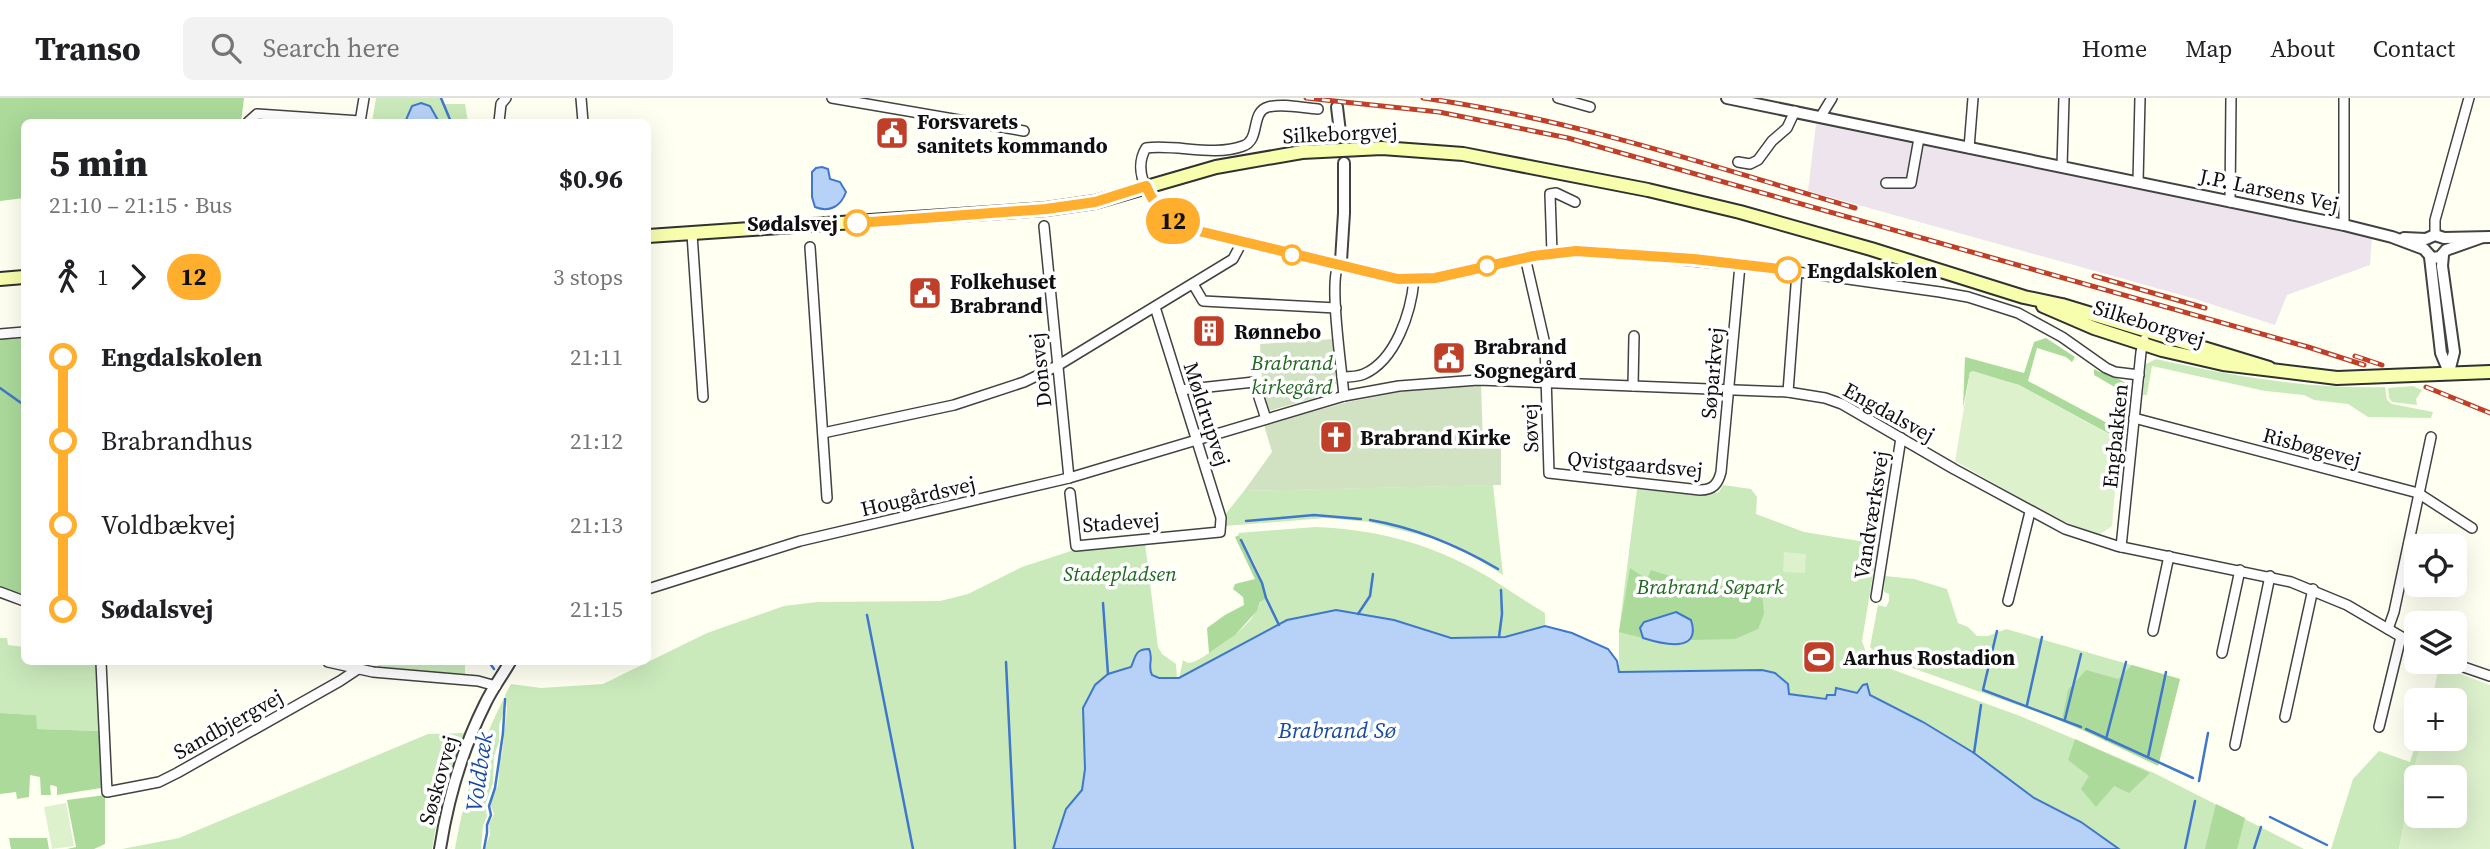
<!DOCTYPE html>
<html lang="en">
<head>
<meta charset="utf-8">
<style>
  body { margin:0; font-family:"Source Serif 4",serif; background:#f2f2f2; color:#202124; height:100vh; display:flex; flex-direction:column; font-size:26px; white-space:nowrap }
  * { box-sizing:border-box; margin:0 }
  p { font-size:23px; color:#757577 }
  .icon { flex:none; width:38px; height:38px; fill:none; stroke:currentColor; stroke-width:2; stroke-linecap:round; stroke-linejoin:round }
  .map { position:relative; flex:1; overflow:hidden }
  .side { position:absolute; left:21px; top:21px; width:630px; height:546px; display:flex; flex-direction:column; background:#fff; border-radius:10px; box-shadow:0 7px 28px #0002 }
  .side>* { flex:none }
  .badge { padding:0 14px; border-radius:23px; font-size:24px; line-height:46px }
  .fabs { position:absolute; left:2404px; top:436px; display:grid; gap:14px }
  .fabs a { display:grid; place-items:center; width:63px; height:63px; border-radius:10px; background:#fff; box-shadow:0 7px 28px #0002; font-size:35px }
  .map>.badge { position:absolute; translate:-50% -50%; box-shadow:0 0 0 4px #fff }
  .legs { display:flex; align-items:center; gap:10px; height:77px; padding:0 28px; font-size:23px }
  .legs p { margin-inline-start:auto }
  .overview { display:flex; align-items:center; justify-content:space-between; height:119px; padding:0 28px }
  h1 { font-size:38px; font-weight:800; line-height:52px }
  ul { padding:0 28px; list-style:none }
  li { display:flex; align-items:center; gap:24px; height:84px; font-size:26px }
  li i { display:grid; place-items:center; width:10px; height:100%; margin:0 9px; background:currentColor }
  li i::after { content:''; width:18px; height:18px; margin:-9px; border:5px solid; border-radius:50%; background:#fff }
  li p { margin-inline-start:auto }
  li:first-child i { background:linear-gradient(#0000 50%,currentColor 0) }
  li:last-child i { background:linear-gradient(currentColor 50%,#0000 0) }
  header { display:flex; align-items:center; gap:42px; box-sizing:border-box; height:98px; padding:0 35px; background:#fff; border-bottom:2px solid #e0e0e0 }
  header strong { font-size:33px }
  nav { display:flex; gap:38px; margin-inline-start:auto; font-size:24px }
  .search { width:490px; height:63px; background:#f2f2f2; display:flex; align-items:center; gap:18px; box-sizing:border-box; padding:0 24px; border-radius:10px; color:#757577; font-size:26px }
  .map>svg:first-child { display:block }
</style>
</head>
<body>
<header>
<strong>Transo</strong>
<div class="search"><svg class="icon" aria-label="search" viewBox="0 0 24 24"><circle cx="10" cy="10" r="6"/><path d="M15 15l6 6"/></svg>Search here</div>
<nav><a>Home</a><a>Map</a><a>About</a><a>Contact</a></nav>
</header>
<div class="map">
<svg width="2490" height="751" viewBox="0 0 2490 751">
  <rect width="100%" height="100%" fill="#fffff2"/>
  <polygon fill="#eee4ed" points="1816,26 2372,139 2370,167 2287,197 2275,227 2192,200 1808,93"/>
  <g fill="#caeabb">
    <polygon points="376,0 442,0 444,6 465,6 468,24 372,24"/>
    <path d="M2156,261C2232,278 2307,291 2385,289L2387,302L2392,306L2433,314L2431,320L2368,319L2348,306L2314,302L2304,297L2265,293L2152,268L2147,297H2143L2146,266Z"/>
    <polygon points="2413,288 2422,292 2416,301 2417,307 2392,304 2389,300 2388,290"/>
    <polygon points="1493,387 1503,477 1451,445 1369,424 1326,420 1225,428 1224,418 1244,393"/>
    <polygon points="1723,387 1751,391 1757,399 1756,416 1804,434 1878,446 1862,543 1869,563 2020,618 2154,675 2304,751 2119,751 2080,724 2034,700 1974,655 1923,624 1861,591 1857,595 1835,590 1834,597 1827,597 1827,600 1789,596 1788,586 1775,575 1762,572 1619,574 1619,533 1637,391 1704,398 1719,394"/>
    <path d="M1315,429C1372,431 1425,444 1476,472C1500,485 1521,501 1545,515V528L1505,539L1451,540L1394,522L1336,512L1179,580L1183,562L1188,565C1197,564 1204,558 1212,553C1233,539 1268,516 1262,485C1260,473 1244,447 1238,435Z"/>
    <polygon points="1145,445 1158,549 1162,556 1176,566 1177,580 1159,580 1152,577 1149,571 1132,568 1108,576 1085,671 1082,692 1066,711 1053,751 485,751 490,736 489,726 494,716 490,706 498,687 500,660 502,656 507,611 505,597 511,586 541,590 603,586 707,535 784,508 817,504 940,503 968,496 1022,469 1071,453"/>
    <polygon points="1885,478 1914,481 1947,491 1958,525 1968,529 1977,538 1988,538 2006,531 2180,581 2159,665 2051,619 1901,566 1873,552 1870,549 1878,507 1886,509 1889,503 1889,496 1884,494"/>
    <polygon points="0,540 7,540 8,547 24,549 24,564 95,564 101,633 36,631 36,617 0,615"/>
    <polygon points="465,564 465,576 378,569 378,566"/>
    <path d="M503,602L504,612L499,628V644L494,658L493,685L485,707L487,718L483,728L481,751H455C464,699 479,649 503,602Z"/>
    <polygon points="465,635 439,710 432,751 122,751 179,740 428,636"/>
    <polygon points="2417,641 2423,641 2415,667 2399,751 2331,751 2353,681 2379,653 2410,664"/>
  </g>
  <g fill="#abda9b">
    <polygon points="0,0 244,0 241,24 24,24 24,100 0,103"/>
    <polygon points="24,239 24,498 0,488 0,240"/>
    <path d="M2046,240L2075,259L2072,264L2066,259L2037,250L2028,283L2111,327L2121,321L2125,295L2094,277V271C2105,278 2122,279 2130,289L2126,334L2115,339L2019,287L1970,274L1963,310L1965,259L2024,275L2034,244Z"/>
    <polygon points="1239,437 1262,485 1266,500 1260,504 1257,513 1235,537 1209,555 1207,530 1225,517 1244,507 1243,499 1233,491 1235,486 1255,481 1235,439"/>
    <polygon points="1630,470 1647,481 1651,472 1685,483 1703,483 1721,488 1762,493 1764,516 1758,531 1735,541 1690,542 1693,530 1681,515 1641,537 1643,540 1619,534"/>
    <polygon points="2132,567 2180,581 2158,668 2062,622 2068,592 2086,572 2118,581"/>
    <polygon points="0,615 36,617 37,631 101,633 103,685 101,690 57,697 57,689 52,687 50,688 51,697 41,697 40,679 30,677 29,699 17,701 16,694 0,696"/>
    <polygon points="2075,641 2150,675 2129,695 2114,688 2096,709 2081,691 2089,678 2068,662"/>
    <polygon points="105,697 105,746 94,751 67,751 76,749 67,702"/>
    <polygon points="2216,706 2245,720 2237,751 2205,751"/>
    <polygon points="9,740 47,740 49,751 11,751"/>
  </g>
  <g fill="#d1e2c2">
    <polygon points="1332,241 1336,285 1329,296 1268,313 1263,300 1260,246"/>
    <polygon points="1481,286 1483,347 1501,347 1501,387 1244,393 1272,354 1264,327 1348,304 1411,292"/>
  </g>
  <g fill="#ddf1cd" fill-rule="evenodd">
    <polygon points="1973,273 2019,287 2114,339 2120,337 2112,428 2099,437 2057,421 1955,363 1970,274"/>
    <polygon points="1784,454 1806,456 1805,475 1783,474"/>
    <path d="M2439,568L2490,587V751H2399L2415,667L2423,641L2455,640V602H2432ZM2417,679H2455V718H2417Z"/>
    <polygon points="66,705 74,748 52,751 44,709"/>
  </g>
  <g fill="#b7d2f6" stroke="#3f77cc" stroke-width="2">
    <polygon points="421,5 430,8 439,24 405,24 412,8"/>
    <path d="M822,69L828,71L830,81L840,84L846,94C841,108 830,115 815,109L812,99V74L816,70Z"/>
    <path d="M1336,512L1394,522L1451,540L1505,539L1545,528L1572,535L1608,551L1617,563L1619,574L1762,572L1775,575L1788,586L1789,596L1826,601L1827,597H1835L1836,590L1857,595L1863,587L1867,586L1870,597L1923,624L1974,655L2034,700L2081,724L2119,751H1053L1066,711L1082,692L1085,671L1083,610L1095,587L1108,576L1131,569C1136,558 1135,551 1149,551C1154,560 1147,568 1152,577L1159,580H1179L1287,522Z"/>
    <path d="M1676,514L1691,522C1702,556 1662,546 1643,540L1640,530L1644,524Z"/>
  </g>
  <g fill="none" stroke-linecap="round" stroke-linejoin="round">
    <g stroke="#3f77cc" stroke-width="2.5">
      <polyline points="441,0 451,24"/>
      <polyline points="0,290 24,307"/>
      <path d="M1370,422C1417,430 1457,447 1498,471"/>
      <polyline points="1246,423 1314,417 1361,421"/>
      <polyline points="1241,442 1262,485 1266,500 1279,527"/>
      <polyline points="1103,505 1108,576"/>
      <polyline points="1358,516 1370,498 1373,476"/>
      <polyline points="867,517 913,751"/>
      <polyline points="1997,533 1983,592 2081,629"/>
      <polyline points="1499,539 1502,516 1501,492"/>
      <polyline points="489,564 494,571"/>
      <polyline points="1006,564 1015,751"/>
      <polyline points="2027,607 2042,539"/>
      <polyline points="2065,621 2081,556"/>
      <polyline points="2086,631 2193,680"/>
      <polyline points="2106,641 2126,564"/>
      <polyline points="1974,655 1981,607"/>
      <polyline points="2148,659 2166,574"/>
      <polyline points="2199,683 2208,635"/>
      <polyline points="2270,719 2327,747"/>
      <polyline points="484,751 487,735 487,727 491,717 489,708 495,690 503,635 505,601"/>
      <polyline points="2185,751 2195,703"/>
      <polyline points="2254,751 2261,729"/>
    </g>
    <polyline stroke="#dbdbd0" stroke-width="10" stroke-dasharray="10 5" stroke-linecap="butt" points="1340,34 1344,65"/>
    <defs>
      <g id="minor">
        <polyline points="581,0 583,24"/>
        <polyline points="832,0 1024,33"/>
        <polyline points="1558,0 1590,9"/>
        <path d="M1318,11C1303,10 1283,5 1268,9C1250,14 1261,42 1243,48C1213,59 1177,46 1146,50C1128,80 1161,118 1186,130L1398,181L1435,180L1533,158L1589,153L1776,171L1940,194L1968,199L2018,215L2062,239L2106,270L2115,274L2139,277"/>
        <polyline points="1821,18 1832,0"/>
        <polyline points="248,24 257,16 360,23"/>
        <polyline points="360,24 364,0"/>
        <polyline points="499,24 501,6 506,0"/>
        <polyline points="1969,50 1973,0"/>
        <polyline points="1738,64 1750,66 1758,62 1772,43 1787,30 1795,13"/>
        <polyline points="2062,69 2064,0"/>
        <polyline points="2138,84 2140,0"/>
        <polyline points="1886,85 1911,85 1919,40"/>
        <polyline points="2230,104 2231,0"/>
        <polyline points="2344,127 2344,0"/>
        <polyline points="1044,128 1069,380"/>
        <polyline points="692,136 703,299"/>
        <polyline points="2435,137 2435,122 2469,0"/>
        <polyline points="810,149 827,400"/>
        <polyline points="1552,155 1550,96 1556,95 1575,104"/>
        <path d="M1525,159L1545,246L1549,375L1700,392C1713,392 1718,386 1721,374L1740,167"/>
        <path d="M1338,168C1329,186 1342,273 1344,298"/>
        <polyline points="1193,186 1203,203 1336,210"/>
        <polyline points="0,236 24,234"/>
        <path d="M1342,279C1350,279 1357,279 1364,276C1396,262 1411,214 1414,182"/>
        <polyline points="1633,288 1634,238"/>
        <polyline points="1181,292 1254,284 1266,321"/>
        <polyline points="1788,294 1797,174"/>
        <polyline points="2134,320 2418,395 2472,430"/>
        <polyline points="823,335 954,307 1024,284 1057,268 1233,161 1242,144"/>
        <polyline points="1070,395 1076,448 1220,434 1221,420 1155,209"/>
        <polyline points="2121,449 2141,254 2144,242"/>
        <polyline points="648,491 800,443 1069,380 1344,298 1399,288 1478,282 1788,294 1825,300 1842,306 1954,371 2065,431 2117,448 2291,484 2347,507 2417,548"/>
        <polyline points="0,494 24,503"/>
        <polyline points="1876,499 1901,340"/>
        <polyline points="2008,503 2030,414"/>
        <polyline points="2388,531 2394,514 2431,339"/>
        <polyline points="2153,533 2169,458"/>
        <polyline points="2222,555 2240,472"/>
        <polyline points="101,564 107,694 159,684 177,675 340,583 358,571"/>
        <polyline points="328,564 373,574 478,583 496,588"/>
        <polyline points="2449,564 2490,578"/>
        <polyline points="2285,619 2313,491"/>
        <polyline points="2379,629 2401,539"/>
        <polyline points="2235,647 2270,478"/>
      </g>
      <g id="tertiary">
        <polyline points="1727,0 2344,127 2392,139 2424,151 2432,160 2440,159 2446,152 2480,140"/>
        <polyline points="1337,9 1340,34"/>
        <polyline points="2404,140 2426,141 2435,137 2444,140 2490,139"/>
        <polyline points="2443,157 2442,168 2454,254 2449,274"/>
        <polyline points="2430,159 2441,255 2449,274"/>
        <polyline points="1338,168 1341,163 1344,115 1344,65"/>
        <path d="M440,751C448,700 462,652 485,606C492,591 502,578 510,564"/>
      </g>
      <g id="secondary">
        <polyline points="648,138 1046,111 1095,104 1216,69 1302,54 1382,50 1463,56 1648,92 1740,114 1871,151 2024,199 2062,207 2269,270"/>
        <polyline points="0,181 24,179"/>
        <polyline points="2043,208 2094,230 2162,252 2223,266 2337,280 2490,274"/>
      </g>
    </defs>
    <use href="#minor" stroke="#424242" stroke-width="12"/>
    <use href="#tertiary" stroke="#424242" stroke-width="14"/>
    <use href="#secondary" stroke="#313131" stroke-width="16"/>
    <use href="#minor" stroke="#fff" stroke-width="9"/>
    <use href="#tertiary" stroke="#fff" stroke-width="10"/>
    <use href="#secondary" stroke="#f7feae" stroke-width="12"/>
    <defs>
      <g id="rail">
        <polyline points="1306,0 1439,14 1568,40 2308,249 2364,267"/>
        <path d="M1423,0C1569,20 1714,69 1855,110"/>
        <polyline points="2094,178 2205,210"/>
        <polyline points="2355,258 2382,267"/>
        <polyline points="2426,289 2490,315"/>
      </g>
    </defs>
    <use href="#rail" stroke="#bf3f28" stroke-width="5"/>
    <use href="#rail" stroke="#fff" stroke-width="2.5" stroke-dasharray="8" stroke-linecap="butt"/>
  </g>
  <g fill="none" stroke-linecap="round" stroke-linejoin="round">
    <defs>
      <path id="line-1" d="M857,125L1046,111L1095,104L1146,88C1155,109 1166,121 1186,130L1398,181L1435,180L1533,158L1576,153L1694,161L1788,172"/>
    </defs>
    <use href="#line-1" stroke="#fff" stroke-width="16"/>
    <use href="#line-1" stroke="#ffae2d" stroke-width="10"/>
  </g>
  <defs>
    <symbol id="civic-square" viewBox="-11 -11 22 22"><rect x="-9" y="-9" width="18" height="18" rx="4" fill="#bf3f28" stroke="#fff"/><path d="M-.6-6.5H3V-4.5H.6V-3L4-1V1h2V6H-6V1h2V-1L-.6-3ZM-1.2 2.5V6h2.4V2.5Z" fill="#fff"/></symbol>
    <symbol id="building-square" viewBox="-11 -11 22 22"><rect x="-9" y="-9" width="18" height="18" rx="4" fill="#bf3f28" stroke="#fff"/><path d="M-4-6H4V6H1V3H-1V6H-4ZM-2.5-4.3h1.7v1.8h-1.7ZM.8-4.3h1.7v1.8H.8ZM-2.5-1h1.7V.8h-1.7ZM.8-1h1.7V.8H.8Z" fill="#fff"/></symbol>
    <symbol id="church-square" viewBox="-11 -11 22 22"><rect x="-9" y="-9" width="18" height="18" rx="4" fill="#bf3f28" stroke="#fff"/><path d="M-1.2-6h2.4v3.5h3.3v2.4h-3.3V6h-2.4V-.1h-3.3v-2.4h3.3Z" fill="#fff"/></symbol>
    <symbol id="stadium-square" viewBox="-11 -11 22 22"><rect x="-9" y="-9" width="18" height="18" rx="4" fill="#bf3f28" stroke="#fff"/><path d="M0-5a6.5 5 0 1 0 0 10a6.5 5 0 1 0 0-10ZM-3.5-1.8h7v3.6h-7Z" fill="#fff"/></symbol>
  </defs>
  <g fill-rule="evenodd">
    <use href="#civic-square" x="873" y="16" width="38" height="38"/>
    <use href="#civic-square" x="906" y="176" width="38" height="38"/>
    <use href="#building-square" x="1190" y="214" width="38" height="38"/>
    <use href="#civic-square" x="1430" y="241" width="38" height="38"/>
    <use href="#church-square" x="1317" y="320" width="38" height="38"/>
    <use href="#stadium-square" x="1800" y="540" width="38" height="38"/>
  </g>
  <g fill="#fff" stroke="#ffae2d" stroke-width="3.5">
    <circle cx="857" cy="125" r="12"/>
    <circle cx="1292" cy="157" r="9"/>
    <circle cx="1487" cy="168" r="9"/>
    <circle cx="1788" cy="172" r="12"/>
  </g>
  <g text-anchor="middle" dominant-baseline="central" stroke-width="7" stroke-linejoin="round" paint-order="stroke">
    <g font-size="21" font-weight="bold" fill="#0f0f0f" stroke="#fff" text-anchor="start">
      <text x="917" y="23">Forsvarets<tspan x="917" dy="24">sanitets kommando</tspan></text>
      <text x="950" y="183">Folkehuset<tspan x="950" dy="24">Brabrand</tspan></text>
      <text x="1234" y="233">Rønnebo</text>
      <text x="1474" y="248">Brabrand<tspan x="1474" dy="24">Sognegård</tspan></text>
      <text x="1360" y="339">Brabrand Kirke</text>
      <text x="1843" y="559">Aarhus Rostadion</text>
    </g>
    <g font-size="21" fill="#0f0f0f" stroke="#fff">
      <text transform="translate(1340 35) rotate(-3)">Silkeborgvej</text>
      <text transform="translate(2269 92) rotate(12)">J.P. Larsens Vej</text>
      <text transform="translate(2149 225) rotate(17)">Silkeborgvej</text>
      <text transform="translate(1040 272) rotate(-96)">Donsvej</text>
      <text transform="translate(1712 275) rotate(-85)">Søparkvej</text>
      <text transform="translate(1889 314) rotate(29)">Engdalsvej</text>
      <text transform="translate(1207 316) rotate(72)">Møldrupvej</text>
      <text transform="translate(1530 330) rotate(-92)">Søvej</text>
      <text transform="translate(2115 338) rotate(-84)">Engbakken</text>
      <text transform="translate(2312 349) rotate(15)">Risbøgevej</text>
      <text transform="translate(1635 366) rotate(5)">Qvistgaardsvej</text>
      <text transform="translate(918 398) rotate(-13)">Hougårdsvej</text>
      <text transform="translate(1871 417) rotate(-81)">Vandværksvej</text>
      <text transform="translate(1121 424) rotate(-4)">Stadevej</text>
      <text transform="translate(228 626) rotate(-29)">Sandbjergvej</text>
      <text transform="translate(438 682) rotate(-74)">Søskovvej</text>
    </g>
    <g font-size="21" font-weight="bold" fill="#0f0f0f" stroke="#fff" text-anchor="end">
      <text x="838" y="125">Sødalsvej</text>
      <text x="1807" y="172" text-anchor="start">Engdalskolen</text>
    </g>
    <g font-size="21" font-style="italic" fill="#20681f" stroke="#fff">
      <text x="1292" y="264">Brabrand<tspan x="1292" dy="24">kirkegård</tspan></text>
      <text x="1120" y="475">Stadepladsen</text>
      <text x="1710" y="488">Brabrand Søpark</text>
    </g>
    <g font-size="23" font-style="italic" fill="#194aa1" stroke="#fff">
      <text x="1337" y="632">Brabrand Sø</text>
      <text transform="translate(479 674) rotate(-82)">Voldbæk</text>
    </g>
  </g>
</svg>
<div class="fabs">
<a><svg class="icon" aria-label="locate" viewBox="0 0 24 24"><circle cx="12" cy="12" r="6"/><path d="M12 2v4M12 18v4M2 12h4M18 12h4"/></svg></a>
<a><svg class="icon" aria-label="layers" viewBox="0 0 24 24"><path d="M12 4l9 5-9 5-9-5zM3 14l9 5 9-5"/></svg></a>
<a>+</a>
<a>−</a>
</div>
<b class="badge" style="left:1173px;top:123px;background:#ffae2d;color:#111">12</b>
<section class="side">
<div class="overview"><div><h1>5 min</h1><p>21:10 – 21:15 · Bus</p></div><b>$0.96</b></div>
<div class="legs"><svg class="icon" aria-label="walk" viewBox="0 0 24 24"><circle cx="13" cy="4" r="2"/><path d="M13 8l-2 6 4 7M11 14l-3 7M7 12l3-4h3l4 4"/></svg>1<svg class="icon" aria-label="forward" viewBox="0 0 24 24"><path d="M9 5l7 7-7 7"/></svg><b class="badge" style="background:#ffae2d;color:#111">12</b><p>3 stops</p></div>
<ul>
<li><i style="color:#ffae2d"></i><b>Engdalskolen</b><p>21:11</p></li>
<li><i style="color:#ffae2d"></i><span>Brabrandhus</span><p>21:12</p></li>
<li><i style="color:#ffae2d"></i><span>Voldbækvej</span><p>21:13</p></li>
<li><i style="color:#ffae2d"></i><b>Sødalsvej</b><p>21:15</p></li>
</ul>
</section>
</div>
</body>
</html>
